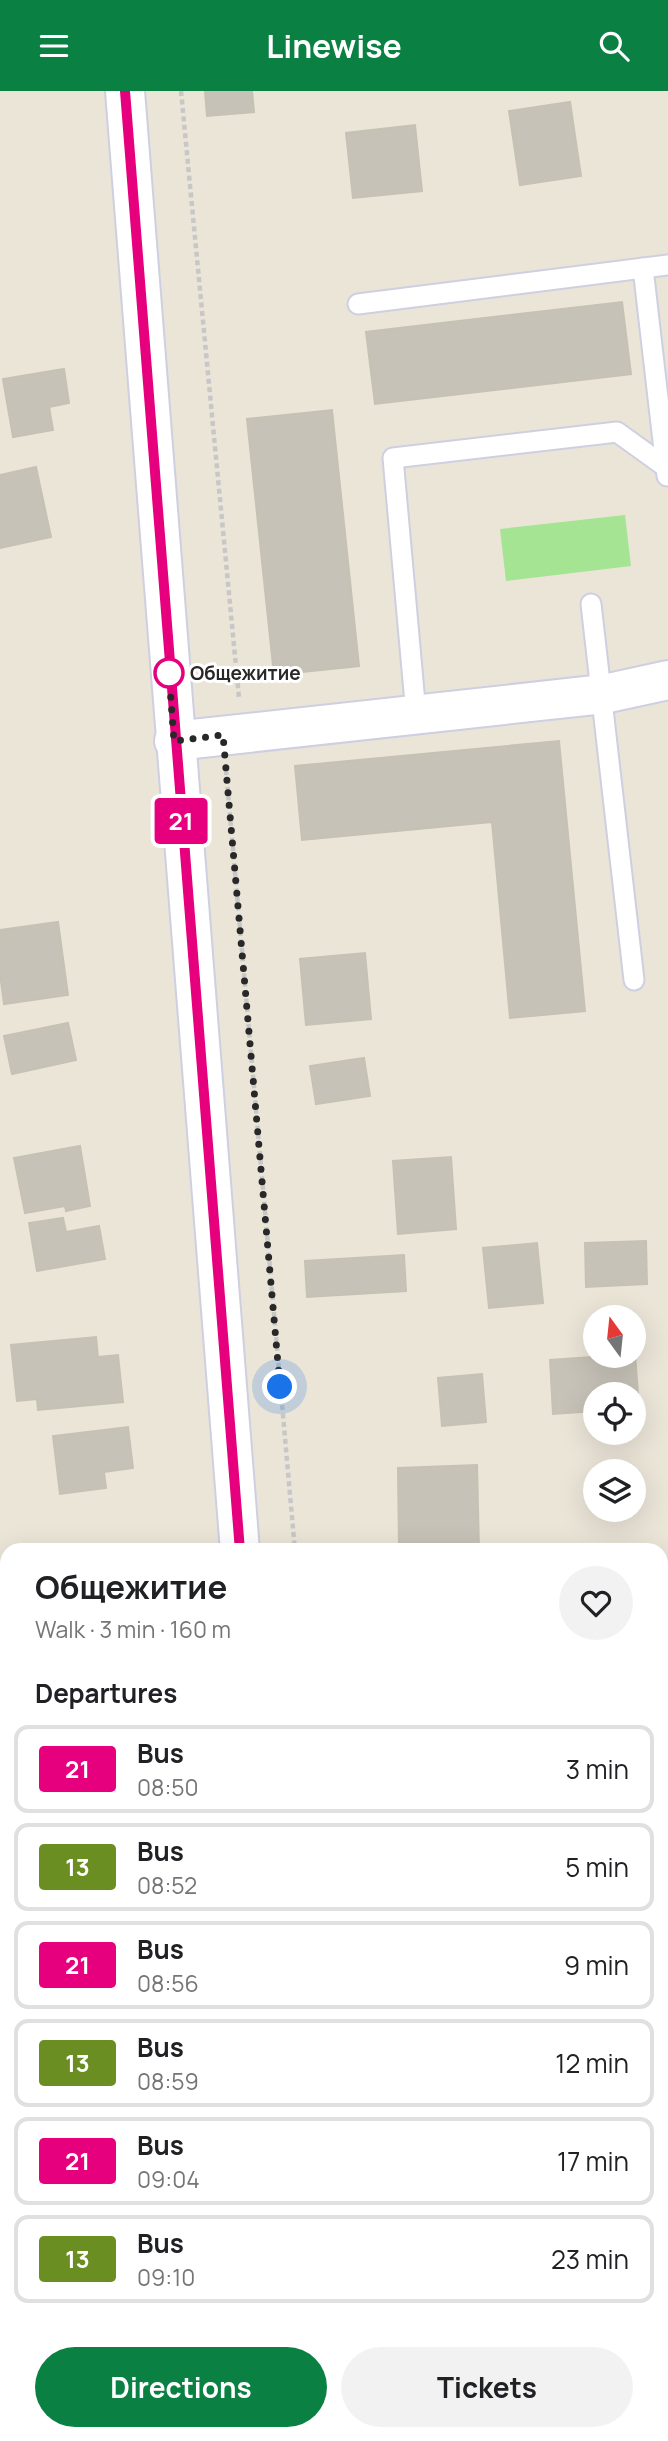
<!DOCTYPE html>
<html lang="en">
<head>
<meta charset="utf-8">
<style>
  body { margin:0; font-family:Manrope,sans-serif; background:#f2f2f2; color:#202124; height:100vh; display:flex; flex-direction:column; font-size:26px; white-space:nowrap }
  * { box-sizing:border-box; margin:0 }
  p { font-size:23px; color:#757577 }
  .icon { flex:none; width:38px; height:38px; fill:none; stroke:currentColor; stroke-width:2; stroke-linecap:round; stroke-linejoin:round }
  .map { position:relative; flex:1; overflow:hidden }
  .drawer { position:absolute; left:0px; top:1452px; width:668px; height:898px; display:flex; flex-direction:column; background:#fff; border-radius:21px 21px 0 0; box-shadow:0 7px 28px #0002 }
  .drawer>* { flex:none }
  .badge { padding:0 14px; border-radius:5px; font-size:24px; line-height:46px }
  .needle { width:46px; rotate:345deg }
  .fabs { position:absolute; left:583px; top:1214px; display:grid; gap:14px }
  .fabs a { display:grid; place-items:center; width:63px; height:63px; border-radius:50%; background:#fff; box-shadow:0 7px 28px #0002; font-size:35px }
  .you { position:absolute; width:35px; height:35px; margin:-18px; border:5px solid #fff; border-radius:50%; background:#1a73e8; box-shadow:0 0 0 10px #1a73e833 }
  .map>.badge { position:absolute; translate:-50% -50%; box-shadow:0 0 0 4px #fff }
  h2 { padding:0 35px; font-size:26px; line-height:63px }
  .round { display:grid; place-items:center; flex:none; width:74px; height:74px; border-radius:37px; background:#f2f2f2 }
  .headline { display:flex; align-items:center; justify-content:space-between; height:119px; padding:0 35px }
  h1 { font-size:33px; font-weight:700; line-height:52px }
  .button { display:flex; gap:14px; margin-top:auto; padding:14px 35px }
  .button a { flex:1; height:80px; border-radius:42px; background:#0b8043; color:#fff; font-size:28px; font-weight:700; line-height:80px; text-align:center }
  .button a+a { background:#f2f2f2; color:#202124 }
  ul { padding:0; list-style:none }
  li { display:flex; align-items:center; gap:21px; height:88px; margin:0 14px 10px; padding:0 21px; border:4px solid #e0e0e0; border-radius:14px }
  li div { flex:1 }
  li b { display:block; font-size:26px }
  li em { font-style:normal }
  li .badge { min-width:77px; font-weight:700; text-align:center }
  header { display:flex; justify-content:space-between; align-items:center; height:91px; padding:0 35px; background:#0b8043; color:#fff; font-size:32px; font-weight:700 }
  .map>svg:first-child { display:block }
</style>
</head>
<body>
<header><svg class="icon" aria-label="menu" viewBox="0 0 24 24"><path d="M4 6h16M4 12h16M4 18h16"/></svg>Linewise<svg class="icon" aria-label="search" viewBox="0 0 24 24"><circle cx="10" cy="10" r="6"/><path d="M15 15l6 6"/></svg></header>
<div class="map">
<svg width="668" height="2350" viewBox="0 0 668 2350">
  <rect width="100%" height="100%" fill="#ebe5d8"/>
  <g fill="#a4e493">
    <polygon points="625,424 631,475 506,490 500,438"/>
    <polygon points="7,2342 172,2343 204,2349 211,2343 285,2343 284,2350 0,2350 0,2343"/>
  </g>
  <g fill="#c6c2b8" stroke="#c6c1b2" stroke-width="2">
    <polygon points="205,0 252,0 254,21 207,25"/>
    <polygon points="570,11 581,85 520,94 509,20"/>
    <polygon points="415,34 422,100 353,107 346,42"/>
    <polygon points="622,211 631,283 375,313 366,241"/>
    <polygon points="64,278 69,312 49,316 53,339 13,346 3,288"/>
    <polygon points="332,319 359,575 274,584 247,328"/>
    <polygon points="36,376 51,446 0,457 0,384"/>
    <polygon points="559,650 585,920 510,927 492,731 302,749 295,675"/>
    <polygon points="58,831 68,904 4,913 0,883 0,839"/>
    <polygon points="365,862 371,928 306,934 300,868"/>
    <polygon points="68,932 76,969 12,983 4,945"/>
    <polygon points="364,967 370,1005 316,1013 310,975"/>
    <polygon points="80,1055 90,1115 66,1120 65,1115 25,1122 14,1067"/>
    <polygon points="451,1066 456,1138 398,1143 393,1070"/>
    <polygon points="63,1127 66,1141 99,1135 105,1168 37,1180 29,1132"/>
    <polygon points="646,1150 647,1193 586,1196 585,1152"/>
    <polygon points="537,1152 543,1212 489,1217 483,1157"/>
    <polygon points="404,1164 406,1200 307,1206 305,1170"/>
    <polygon points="96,1246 98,1266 118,1264 123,1311 38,1319 37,1308 17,1310 11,1254"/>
    <polygon points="635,1263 639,1317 634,1317 634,1304 595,1304 595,1320 553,1323 550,1269"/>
    <polygon points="482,1283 486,1331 442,1335 438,1287"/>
    <polygon points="128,1336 133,1377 104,1381 106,1397 60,1403 53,1345"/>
    <polygon points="477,1374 479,1460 399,1459 398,1377"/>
    <rect x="662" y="1648" width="6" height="34"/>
    <polygon points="7,1844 7,1889 2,1889 0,1845"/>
  </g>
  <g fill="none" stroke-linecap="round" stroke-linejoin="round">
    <defs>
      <g id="service">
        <polyline points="643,177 667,385"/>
        <polyline points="358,213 668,174"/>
        <polyline points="591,513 634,889"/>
        <polyline points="416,623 393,367 617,341 667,377"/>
        <polyline points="662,1932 668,1930"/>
      </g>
      <polyline id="minor" points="174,650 604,603 668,589"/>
      <g id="secondary">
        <polyline points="125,0 240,1460"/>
        <polyline points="326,2343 327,2350"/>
      </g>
      <g id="primary">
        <polyline points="662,2094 668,2093"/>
        <polyline points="662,2179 668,2177"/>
        <polyline points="0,2222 7,2221"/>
        <polyline points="0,2304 7,2303"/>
      </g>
    </defs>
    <use href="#service" stroke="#cecfe1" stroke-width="23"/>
    <use href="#minor" stroke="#cecfe1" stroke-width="42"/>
    <use href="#secondary" stroke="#cecfe1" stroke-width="42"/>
    <use href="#primary" stroke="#c7c7c7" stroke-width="42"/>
    <g stroke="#c7c7c7" stroke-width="4.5" stroke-dasharray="5 3.5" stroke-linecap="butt">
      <polyline points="181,0 239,607"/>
      <polyline points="226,679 295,1460"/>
    </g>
    <use href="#service" stroke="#fff" stroke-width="19"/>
    <use href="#minor" stroke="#fff" stroke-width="38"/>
    <use href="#secondary" stroke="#fff" stroke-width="38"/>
    <use href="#primary" stroke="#f4e354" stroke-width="38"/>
  </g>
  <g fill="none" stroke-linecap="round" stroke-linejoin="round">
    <defs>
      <polyline id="line" points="125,0 240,1460"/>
    </defs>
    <use href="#line" stroke="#fff" stroke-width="16"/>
    <use href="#line" stroke="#e6007e" stroke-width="10"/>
    <polyline stroke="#282828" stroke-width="7" stroke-dasharray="0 12.6" points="169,582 168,569 174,650 223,644 280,1296"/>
  </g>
  <circle fill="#fff" stroke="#e6007e" stroke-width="3.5" cx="169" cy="582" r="14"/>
  <g text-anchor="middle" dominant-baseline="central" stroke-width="6" stroke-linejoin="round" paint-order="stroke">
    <g font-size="19" font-weight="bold" fill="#282828" stroke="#fff" text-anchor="start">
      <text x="190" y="582">Общежитие</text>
    </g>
  </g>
</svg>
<div class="fabs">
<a><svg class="needle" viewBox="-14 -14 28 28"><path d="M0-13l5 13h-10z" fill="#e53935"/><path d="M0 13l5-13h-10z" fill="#757577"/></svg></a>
<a><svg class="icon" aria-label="locate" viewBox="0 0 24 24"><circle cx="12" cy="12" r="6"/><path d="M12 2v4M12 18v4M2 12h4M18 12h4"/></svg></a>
<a><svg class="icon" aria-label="layers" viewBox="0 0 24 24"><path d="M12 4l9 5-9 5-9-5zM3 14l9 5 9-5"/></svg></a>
</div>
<div class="you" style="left:280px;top:1296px"></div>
<b class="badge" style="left:181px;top:730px;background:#e6007e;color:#fff">21</b>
<section class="drawer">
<div class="headline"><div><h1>Общежитие</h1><p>Walk · 3 min · 160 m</p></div><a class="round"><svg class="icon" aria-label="heart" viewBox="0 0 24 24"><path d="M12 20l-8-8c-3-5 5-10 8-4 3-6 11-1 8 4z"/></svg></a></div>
<h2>Departures</h2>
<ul>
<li><span class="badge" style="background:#e6007e;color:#fff">21</span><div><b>Bus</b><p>08:50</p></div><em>3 min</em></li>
<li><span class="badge" style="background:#6b8e23;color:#fff">13</span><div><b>Bus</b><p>08:52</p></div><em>5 min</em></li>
<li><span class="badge" style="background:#e6007e;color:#fff">21</span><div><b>Bus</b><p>08:56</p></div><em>9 min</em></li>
<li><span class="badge" style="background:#6b8e23;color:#fff">13</span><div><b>Bus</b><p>08:59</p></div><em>12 min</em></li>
<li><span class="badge" style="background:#e6007e;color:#fff">21</span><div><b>Bus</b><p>09:04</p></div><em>17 min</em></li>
<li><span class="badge" style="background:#6b8e23;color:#fff">13</span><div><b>Bus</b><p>09:10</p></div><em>23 min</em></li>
</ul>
<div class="button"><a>Directions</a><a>Tickets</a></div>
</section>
</div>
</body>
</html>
